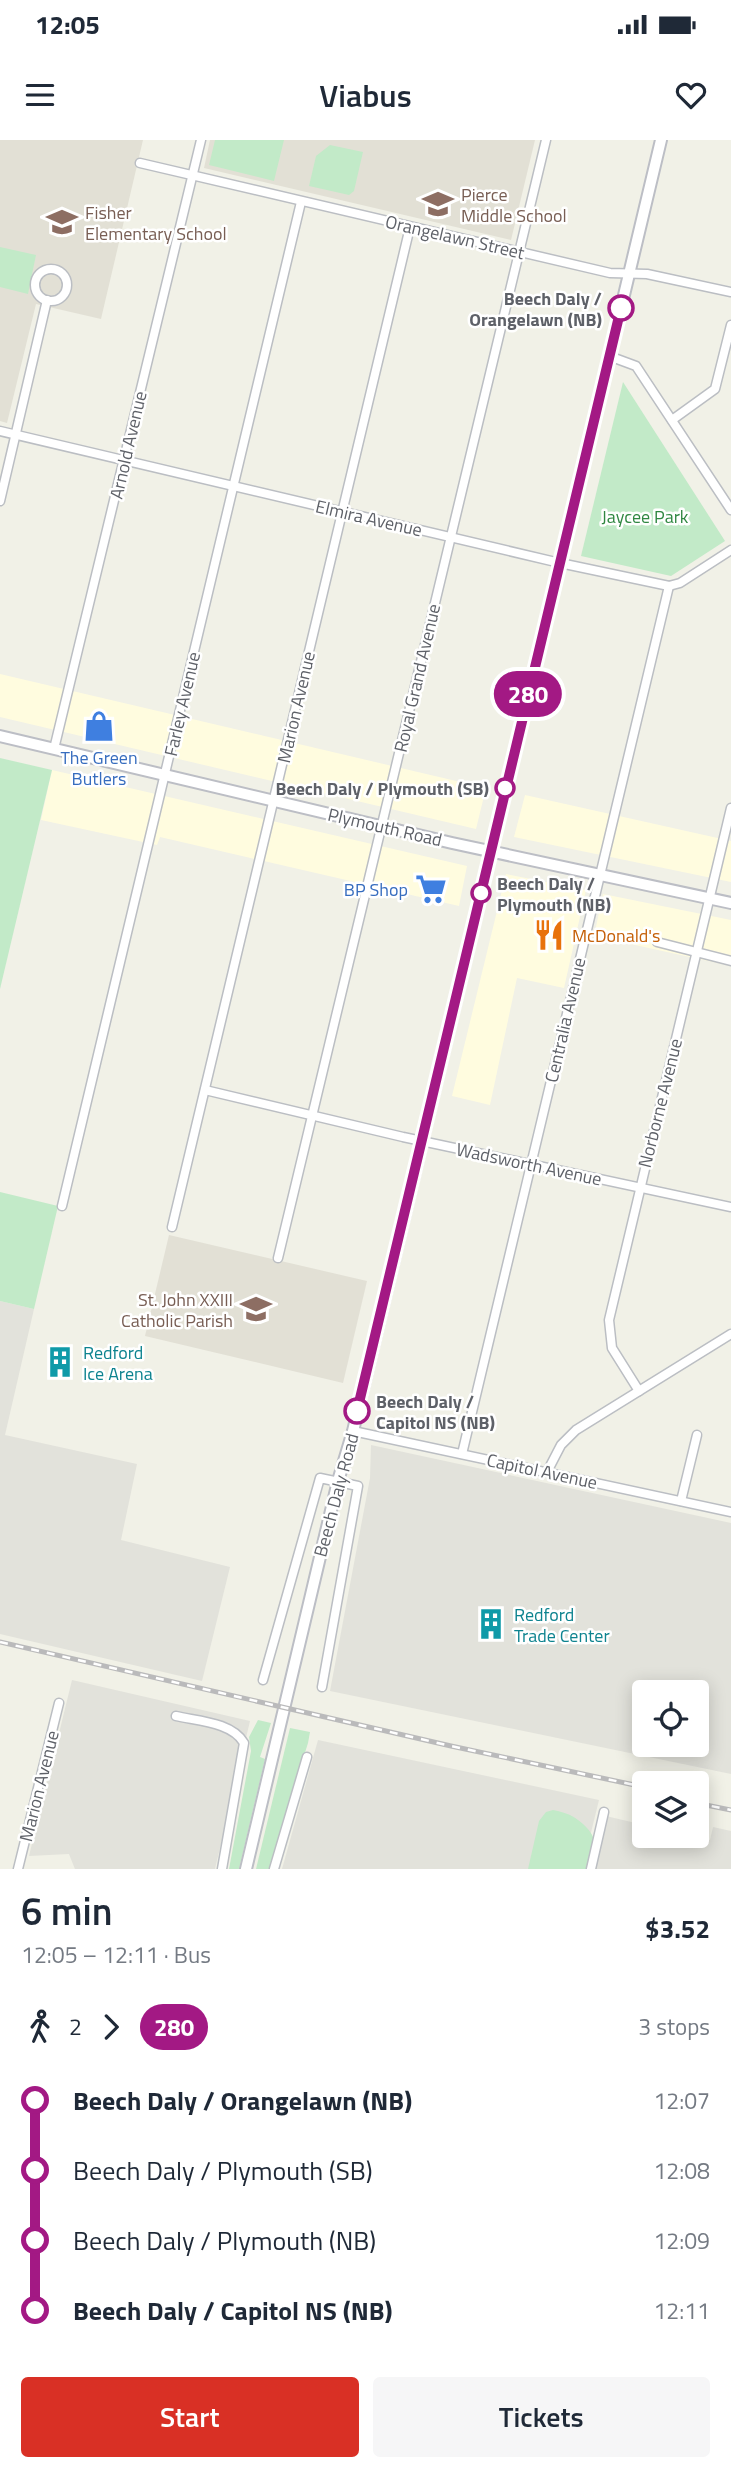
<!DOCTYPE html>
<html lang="en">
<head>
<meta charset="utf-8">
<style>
  body { margin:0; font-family:"Titillium Web",sans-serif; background:#f6f6f7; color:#1f2937; height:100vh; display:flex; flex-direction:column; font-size:26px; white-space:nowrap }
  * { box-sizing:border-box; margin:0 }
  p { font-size:23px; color:#747a83 }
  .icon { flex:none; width:38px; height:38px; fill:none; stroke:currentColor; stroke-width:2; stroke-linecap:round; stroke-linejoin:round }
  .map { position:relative; height:1729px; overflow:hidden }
  .side { display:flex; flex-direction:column; background:#fff; flex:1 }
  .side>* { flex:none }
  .badge { padding:0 14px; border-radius:23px; font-size:24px; line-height:46px }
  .fabs { position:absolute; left:632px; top:1540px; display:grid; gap:14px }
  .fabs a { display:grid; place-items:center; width:77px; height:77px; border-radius:7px; background:#fff; box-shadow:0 4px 18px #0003; font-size:35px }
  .map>.badge { position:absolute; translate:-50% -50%; box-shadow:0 0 0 4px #fff }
  .legs { display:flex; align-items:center; gap:10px; height:77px; padding:0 21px; font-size:23px }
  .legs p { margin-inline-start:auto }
  .headline { display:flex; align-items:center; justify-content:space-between; height:119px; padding:0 21px }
  h1 { font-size:38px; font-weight:600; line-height:52px }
  .button { display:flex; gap:14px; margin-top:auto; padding:14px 21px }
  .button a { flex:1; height:80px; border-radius:7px; background:#d93025; color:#fff; font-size:28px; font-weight:600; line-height:80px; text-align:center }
  .button a+a { background:#f6f6f7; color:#1f2937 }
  ul { padding:0 21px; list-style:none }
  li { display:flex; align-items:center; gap:24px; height:70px; font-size:26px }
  li i { display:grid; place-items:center; width:10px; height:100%; margin:0 9px; background:currentColor }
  li i::after { content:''; width:18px; height:18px; margin:-9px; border:5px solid; border-radius:50%; background:#fff }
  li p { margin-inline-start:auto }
  li:first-child i { background:linear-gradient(#0000 50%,currentColor 0) }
  li:last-child i { background:linear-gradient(currentColor 50%,#0000 0) }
  .status { display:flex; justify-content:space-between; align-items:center; height:49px; padding:0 35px; background:#fff; direction:ltr }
  .status svg { height:19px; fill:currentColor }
  header { display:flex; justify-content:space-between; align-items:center; height:91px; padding:0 21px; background:#fff; font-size:32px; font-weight:600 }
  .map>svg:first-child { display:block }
</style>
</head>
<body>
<div class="status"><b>12:05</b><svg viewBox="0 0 49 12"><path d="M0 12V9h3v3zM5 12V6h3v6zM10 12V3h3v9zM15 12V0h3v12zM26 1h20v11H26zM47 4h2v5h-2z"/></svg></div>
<header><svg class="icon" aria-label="menu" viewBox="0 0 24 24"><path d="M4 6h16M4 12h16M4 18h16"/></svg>Viabus<svg class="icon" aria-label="heart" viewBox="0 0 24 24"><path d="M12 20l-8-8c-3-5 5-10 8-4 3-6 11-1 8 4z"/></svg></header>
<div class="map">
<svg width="731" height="1729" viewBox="0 0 731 1729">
  <rect width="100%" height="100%" fill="#f1f1e7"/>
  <g fill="#fffcdf">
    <polygon points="0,534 486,648 476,689 0,577"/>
    <polygon points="52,630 467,726 459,766 160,697 157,705 41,680"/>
    <polygon points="525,655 731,701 731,742 514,697"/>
    <polygon points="506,734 586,750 564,848 517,838 490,965 452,956"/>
    <polygon points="603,754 731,780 731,826 594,796"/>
  </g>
  <g fill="#e2e2db" fill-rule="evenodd">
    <polygon points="0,1161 34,1169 5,1295 137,1324 121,1400 230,1427 202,1541 0,1494"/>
    <path d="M371,1305L731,1383V1634L330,1551L370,1338ZM644,1552H696V1605H644Z"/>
    <polygon points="72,1540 250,1581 215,1729 75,1729 69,1714 29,1716"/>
    <polygon points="318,1600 599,1660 582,1729 282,1729"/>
    <polygon points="606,1676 644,1685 644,1696 692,1696 710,1700 713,1687 731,1691 731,1729 594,1729"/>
  </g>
  <g fill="#e2e0d5">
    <polygon points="0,0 143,0 101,179 36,164 7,283 0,281"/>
    <polygon points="210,0 535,0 511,100 204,28"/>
    <polygon points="169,1095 367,1141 343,1243 145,1196"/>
  </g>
  <g fill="#c2eac8">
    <polygon points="215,0 284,0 274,41 209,25"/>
    <polygon points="330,5 363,12 354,51 349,55 309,46 316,16"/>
    <polygon points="0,107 36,115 28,154 0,147"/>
    <polygon points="623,242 725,401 671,436 581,416"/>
    <polygon points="0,618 52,630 0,849"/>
    <polygon points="0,1052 58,1066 34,1169 0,1161"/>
    <polygon points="258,1580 271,1583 260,1617 265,1619 239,1729 229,1729 251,1611 249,1597"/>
    <polygon points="290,1588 310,1592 308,1603 269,1729 256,1729"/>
    <path d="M553,1670C567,1673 573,1675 583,1684C601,1701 593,1706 588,1729H528L539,1681L546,1672Z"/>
  </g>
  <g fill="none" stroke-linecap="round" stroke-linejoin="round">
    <defs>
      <g id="minor">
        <polyline points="140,23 610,133 647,134 731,152"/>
        <circle cx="51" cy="145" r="16"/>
        <polyline points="609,216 636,226 731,370"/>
        <polyline points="672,280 715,249 731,185"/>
        <polyline points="0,291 560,423 669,446 680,443 731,410"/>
        <polyline points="0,361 47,160"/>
        <polyline points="54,609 201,0"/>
        <polyline points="657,802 731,821"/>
        <polyline points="205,950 403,997 731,1067"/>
        <polyline points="62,1066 301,62"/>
        <polyline points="172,1087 410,87"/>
        <polyline points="278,1118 546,0"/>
        <polyline points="639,1251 612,1208 609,1180 731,668"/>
        <polyline points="353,1291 731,1372"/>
        <polyline points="462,1314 669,446"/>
        <polyline points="547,1332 561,1305 576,1290 731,1194"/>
        <polyline points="681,1361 697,1295"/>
        <polyline points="263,1540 320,1338 358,1346 322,1547"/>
        <path d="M176,1576C197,1581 232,1582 244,1603L222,1729"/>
        <polyline points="18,1729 59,1563"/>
        <polyline points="274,1729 307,1617"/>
        <polyline points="591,1729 604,1672"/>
      </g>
      <g id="secondary">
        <polyline points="0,596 452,703 731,763"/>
        <polyline points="246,1729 338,1341 353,1291 661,0"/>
      </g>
    </defs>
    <use href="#minor" stroke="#bbbec3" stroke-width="11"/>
    <use href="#secondary" stroke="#bcbec5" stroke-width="14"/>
    <use href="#minor" stroke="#fff" stroke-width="8"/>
    <use href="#secondary" stroke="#fff" stroke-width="10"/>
    <defs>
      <g id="rail">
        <polyline points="0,1502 451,1606 644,1647"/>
        <polyline points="696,1663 731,1670"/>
      </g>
    </defs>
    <use href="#rail" stroke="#bababb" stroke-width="5"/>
    <use href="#rail" stroke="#fff" stroke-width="2.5" stroke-dasharray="8" stroke-linecap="butt"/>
  </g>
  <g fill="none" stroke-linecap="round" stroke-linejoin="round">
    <defs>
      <polyline id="line-1" points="357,1271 621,168"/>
    </defs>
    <use href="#line-1" stroke="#fff" stroke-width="16"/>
    <use href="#line-1" stroke="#a31984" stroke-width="10"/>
  </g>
  <defs>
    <symbol id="school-bare" viewBox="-9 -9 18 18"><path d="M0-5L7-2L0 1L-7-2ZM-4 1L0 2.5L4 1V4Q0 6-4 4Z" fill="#8d6e63" stroke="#fff" stroke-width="2.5" paint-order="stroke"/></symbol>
    <symbol id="shop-bare" viewBox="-9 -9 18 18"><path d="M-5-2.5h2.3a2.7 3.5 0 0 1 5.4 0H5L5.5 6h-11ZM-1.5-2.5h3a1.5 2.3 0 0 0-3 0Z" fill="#3f7fe0" stroke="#fff" stroke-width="2.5" paint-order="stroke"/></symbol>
    <symbol id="supermarket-bare" viewBox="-9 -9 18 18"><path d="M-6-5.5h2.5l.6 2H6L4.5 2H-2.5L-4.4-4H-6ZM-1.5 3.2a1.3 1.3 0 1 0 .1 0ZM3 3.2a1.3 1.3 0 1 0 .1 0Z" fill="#3f7fe0" stroke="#fff" stroke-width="2.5" paint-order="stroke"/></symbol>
    <symbol id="restaurant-bare" viewBox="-9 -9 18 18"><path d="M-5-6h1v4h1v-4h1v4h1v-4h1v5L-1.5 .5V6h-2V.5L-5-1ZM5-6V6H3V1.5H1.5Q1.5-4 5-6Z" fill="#e8710a" stroke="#fff" stroke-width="2.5" paint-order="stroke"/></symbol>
    <symbol id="building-bare" viewBox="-9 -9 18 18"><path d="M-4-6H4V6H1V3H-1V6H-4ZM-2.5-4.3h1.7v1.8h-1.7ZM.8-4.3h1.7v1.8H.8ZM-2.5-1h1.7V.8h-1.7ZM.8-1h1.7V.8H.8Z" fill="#0f9aa8" stroke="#fff" stroke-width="2.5" paint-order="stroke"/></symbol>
  </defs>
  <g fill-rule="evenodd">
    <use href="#school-bare" x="416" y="42" width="44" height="44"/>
    <use href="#school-bare" x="40" y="60" width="44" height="44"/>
    <use href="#shop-bare" x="77" y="564" width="44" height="44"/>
    <use href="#supermarket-bare" x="409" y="727" width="44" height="44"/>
    <use href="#restaurant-bare" x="527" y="773" width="44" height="44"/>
    <use href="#school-bare" x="234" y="1147" width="44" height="44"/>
    <use href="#building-bare" x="38" y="1200" width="44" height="44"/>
    <use href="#building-bare" x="469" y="1462" width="44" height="44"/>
  </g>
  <g fill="#fff" stroke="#a31984" stroke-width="3.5">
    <circle cx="621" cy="168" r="12"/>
    <circle cx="505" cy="648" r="9"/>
    <circle cx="481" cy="753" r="9"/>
    <circle cx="357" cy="1271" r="12"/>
  </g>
  <g text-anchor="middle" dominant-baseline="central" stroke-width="5" stroke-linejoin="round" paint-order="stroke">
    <g font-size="18" fill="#785e54" stroke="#fff" text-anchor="start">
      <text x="461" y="54">Pierce<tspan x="461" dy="21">Middle School</tspan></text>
      <text x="85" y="72">Fisher<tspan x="85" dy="21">Elementary School</tspan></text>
      <text x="233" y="1159" text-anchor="end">St. John XXIII<tspan x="233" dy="21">Catholic Parish</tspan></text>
    </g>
    <g font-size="18" fill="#5e6168" stroke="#fff">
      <text transform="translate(455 97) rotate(13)">Orangelawn Street</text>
      <text transform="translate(128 305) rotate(-77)">Arnold Avenue</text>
      <text transform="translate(369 378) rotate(13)">Elmira Avenue</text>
      <text transform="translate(417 538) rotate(-77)">Royal Grand Avenue</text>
      <text transform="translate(182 564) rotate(-77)">Farley Avenue</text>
      <text transform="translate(296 567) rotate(-77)">Marion Avenue</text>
      <text transform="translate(385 687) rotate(13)">Plymouth Road</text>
      <text transform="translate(565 880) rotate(-77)">Centralia Avenue</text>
      <text transform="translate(660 963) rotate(-76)">Norborne Avenue</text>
      <text transform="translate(529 1024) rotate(12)">Wadsworth Avenue</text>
      <text transform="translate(542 1331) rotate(12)">Capitol Avenue</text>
      <text transform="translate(336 1355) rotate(-75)">Beech Daly Road</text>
      <text transform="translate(39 1646) rotate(-76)">Marion Avenue</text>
    </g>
    <g font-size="18" font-weight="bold" fill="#5e6168" stroke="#fff" text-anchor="end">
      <text x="602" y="158">Beech Daly /<tspan x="602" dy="21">Orangelawn (NB)</tspan></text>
      <text x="489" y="648">Beech Daly / Plymouth (SB)</text>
      <text x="497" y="743" text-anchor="start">Beech Daly /<tspan x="497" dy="21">Plymouth (NB)</tspan></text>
      <text x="376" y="1261" text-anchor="start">Beech Daly /<tspan x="376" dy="21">Capitol NS (NB)</tspan></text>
    </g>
    <g font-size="18" fill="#2f8741" stroke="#fff">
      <text x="645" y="376">Jaycee Park</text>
    </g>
    <g font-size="18" fill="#366cbe" stroke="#fff">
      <text x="99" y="617">The Green<tspan x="99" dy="21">Butlers</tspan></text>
      <text x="408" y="749" text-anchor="end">BP Shop</text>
    </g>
    <g font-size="18" fill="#c56008" stroke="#fff" text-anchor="start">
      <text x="572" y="795">McDonald's</text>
    </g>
    <g font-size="18" fill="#0d838f" stroke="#fff" text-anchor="start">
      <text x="83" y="1212">Redford<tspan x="83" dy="21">Ice Arena</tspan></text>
      <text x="514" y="1474">Redford<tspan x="514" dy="21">Trade Center</tspan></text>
    </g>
  </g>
</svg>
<div class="fabs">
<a><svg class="icon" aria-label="locate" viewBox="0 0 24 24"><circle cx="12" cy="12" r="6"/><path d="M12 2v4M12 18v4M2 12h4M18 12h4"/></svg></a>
<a><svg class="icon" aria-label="layers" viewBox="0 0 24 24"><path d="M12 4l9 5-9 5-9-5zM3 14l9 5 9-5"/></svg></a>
</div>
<b class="badge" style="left:528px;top:554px;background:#a31984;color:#fff">280</b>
</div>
<section class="side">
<div class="headline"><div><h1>6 min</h1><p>12:05 – 12:11 · Bus</p></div><b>$3.52</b></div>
<div class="legs"><svg class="icon" aria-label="walk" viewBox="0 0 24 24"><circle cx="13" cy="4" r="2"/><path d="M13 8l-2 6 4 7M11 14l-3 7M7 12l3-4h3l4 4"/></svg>2<svg class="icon" aria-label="forward" viewBox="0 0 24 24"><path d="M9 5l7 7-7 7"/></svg><b class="badge" style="background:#a31984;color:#fff">280</b><p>3 stops</p></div>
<ul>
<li><i style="color:#a31984"></i><b>Beech Daly / Orangelawn (NB)</b><p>12:07</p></li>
<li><i style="color:#a31984"></i><span>Beech Daly / Plymouth (SB)</span><p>12:08</p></li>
<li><i style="color:#a31984"></i><span>Beech Daly / Plymouth (NB)</span><p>12:09</p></li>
<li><i style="color:#a31984"></i><b>Beech Daly / Capitol NS (NB)</b><p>12:11</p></li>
</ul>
<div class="button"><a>Start</a><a>Tickets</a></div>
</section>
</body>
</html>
